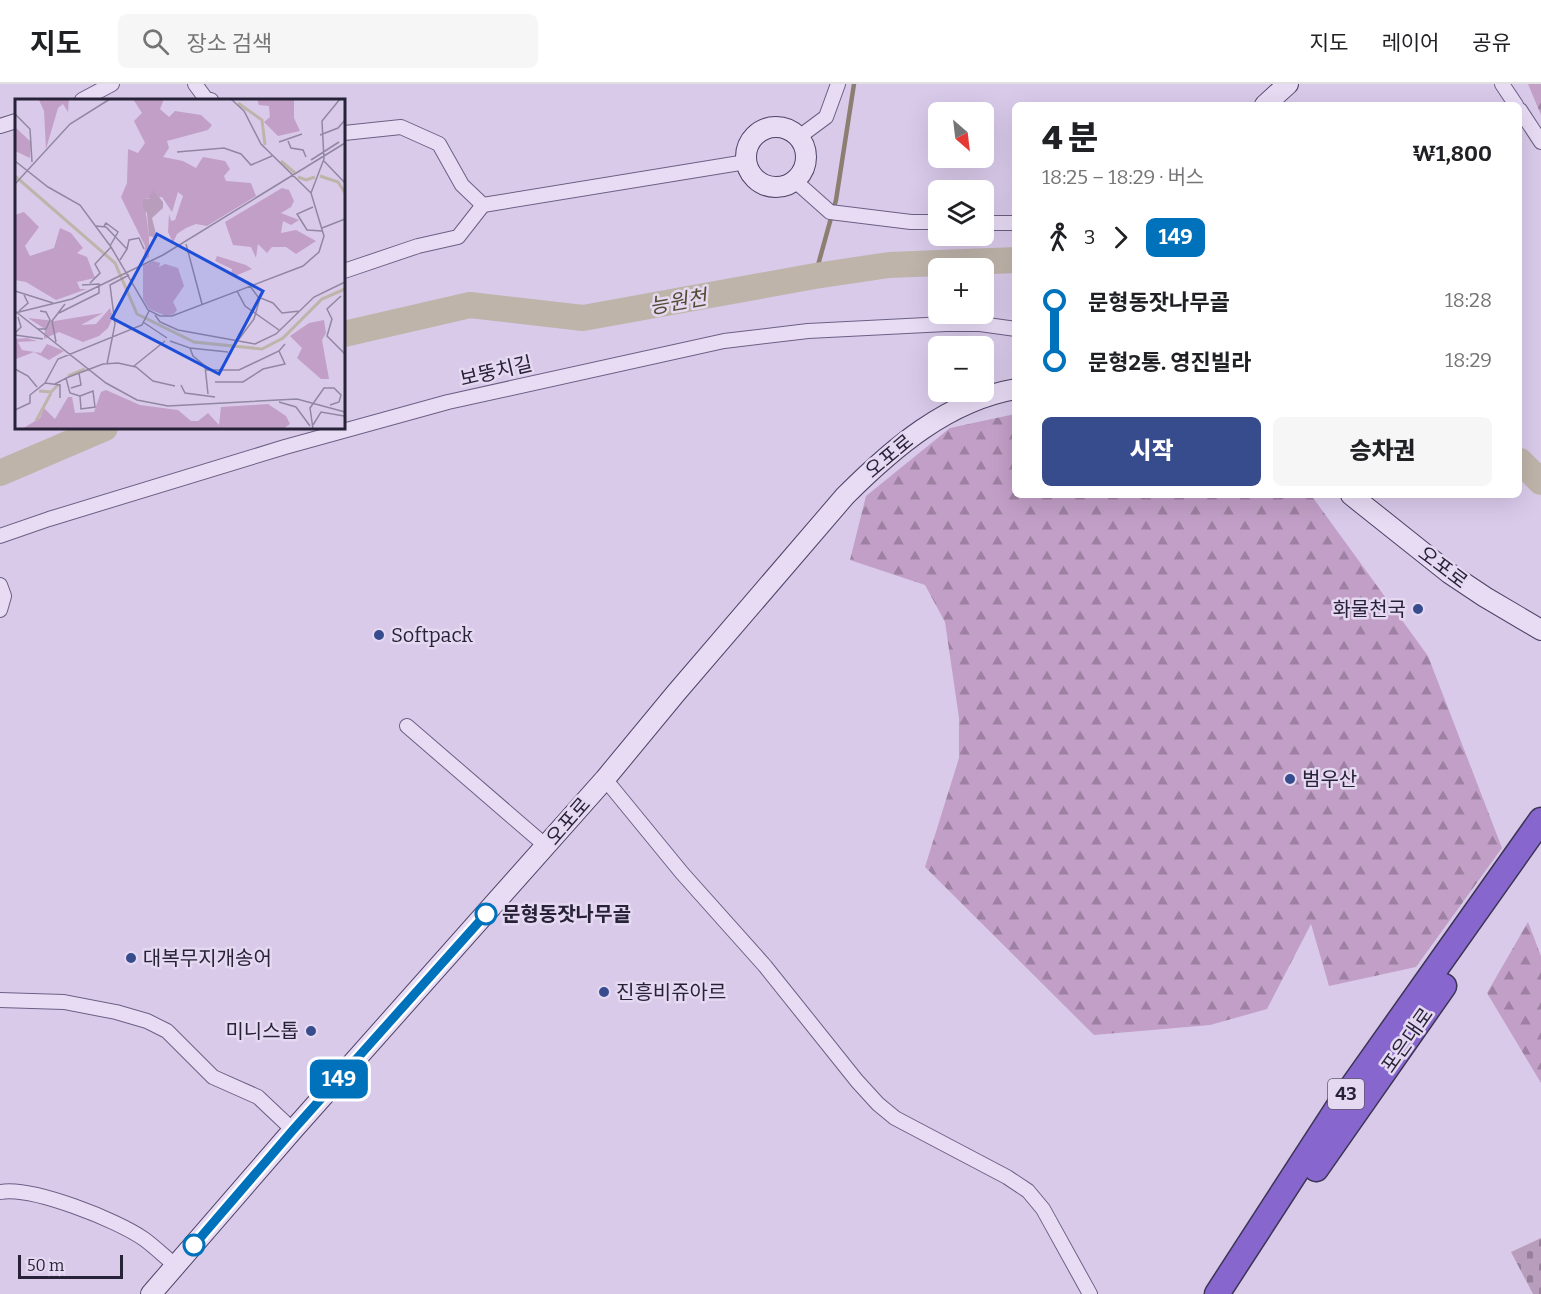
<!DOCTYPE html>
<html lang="ko">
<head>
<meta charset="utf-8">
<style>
  body { margin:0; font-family:Bitter,"Noto Sans KR",serif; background:#f6f6f6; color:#202124; height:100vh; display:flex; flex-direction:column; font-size:22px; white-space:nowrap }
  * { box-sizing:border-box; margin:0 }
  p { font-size:20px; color:#757577 }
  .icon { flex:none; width:33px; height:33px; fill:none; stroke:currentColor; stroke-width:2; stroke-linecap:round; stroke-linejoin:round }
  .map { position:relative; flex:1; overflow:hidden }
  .sheet { position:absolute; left:1012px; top:18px; width:510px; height:396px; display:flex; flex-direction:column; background:#fff; border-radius:9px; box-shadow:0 6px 24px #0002 }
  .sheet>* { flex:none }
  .badge { padding:0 12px; border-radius:9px; font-size:21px; line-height:39px }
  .needle { width:39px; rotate:152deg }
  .buttons { position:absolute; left:928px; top:18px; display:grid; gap:12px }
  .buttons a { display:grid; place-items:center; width:66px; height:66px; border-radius:9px; background:#fff; box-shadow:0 6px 24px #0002; font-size:30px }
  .scale { position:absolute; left:18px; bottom:15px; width:105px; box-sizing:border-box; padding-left:6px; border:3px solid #272237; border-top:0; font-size:16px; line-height:21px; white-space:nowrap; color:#272237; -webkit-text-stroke:4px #e5d9f2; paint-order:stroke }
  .map>.badge { position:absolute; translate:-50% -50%; box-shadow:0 0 0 3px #fff }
  .legs { display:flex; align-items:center; gap:9px; height:66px; padding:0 30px; font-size:20px }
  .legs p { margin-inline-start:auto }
  .head { display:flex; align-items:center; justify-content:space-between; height:102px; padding:0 30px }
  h1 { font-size:33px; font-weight:800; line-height:45px }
  .primary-button { display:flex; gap:12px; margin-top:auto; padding:12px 30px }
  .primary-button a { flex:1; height:69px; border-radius:9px; background:#374c8d; color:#fff; font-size:24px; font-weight:800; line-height:69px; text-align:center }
  .primary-button a+a { background:#f6f6f6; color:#202124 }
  ul { padding:0 30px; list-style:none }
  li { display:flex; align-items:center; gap:21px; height:60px; font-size:22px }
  li i { display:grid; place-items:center; width:9px; height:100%; margin:0 8px; background:currentColor }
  li i::after { content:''; width:15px; height:15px; margin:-8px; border:4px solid; border-radius:50%; background:#fff }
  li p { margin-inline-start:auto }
  li:first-child i { background:linear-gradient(#0000 50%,currentColor 0) }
  li:last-child i { background:linear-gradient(currentColor 50%,#0000 0) }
  header { display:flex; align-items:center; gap:36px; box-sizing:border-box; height:84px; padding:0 30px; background:#fff; border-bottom:2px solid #e0e0e0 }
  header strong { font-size:28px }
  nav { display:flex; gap:33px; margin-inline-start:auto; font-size:21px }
  .search { width:420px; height:54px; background:#f6f6f6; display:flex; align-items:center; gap:15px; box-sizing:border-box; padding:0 21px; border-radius:9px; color:#757577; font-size:22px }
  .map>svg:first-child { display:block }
</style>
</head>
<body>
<header>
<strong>지도</strong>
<div class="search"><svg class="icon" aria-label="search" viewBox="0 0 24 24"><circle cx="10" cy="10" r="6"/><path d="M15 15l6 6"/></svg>장소 검색</div>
<nav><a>지도</a><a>레이어</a><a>공유</a></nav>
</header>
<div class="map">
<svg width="1541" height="1210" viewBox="0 0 1541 1210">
  <defs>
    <pattern id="forest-firs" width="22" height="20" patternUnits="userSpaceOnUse" patternTransform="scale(1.5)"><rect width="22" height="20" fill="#c29fc7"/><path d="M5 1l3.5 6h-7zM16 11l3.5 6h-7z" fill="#9e81a2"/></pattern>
    <pattern id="cemetery-stones" width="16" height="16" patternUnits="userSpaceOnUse" patternTransform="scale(1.5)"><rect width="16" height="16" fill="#b99dbd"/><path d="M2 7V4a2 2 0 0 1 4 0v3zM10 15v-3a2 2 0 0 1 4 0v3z" fill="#96809a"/></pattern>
  </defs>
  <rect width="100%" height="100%" fill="#d9caea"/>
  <g fill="url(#forest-firs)">
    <polygon points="1528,0 1541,0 1541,31"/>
    <polygon points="1015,330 1016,411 1311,411 1428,572 1502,764 1416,883 1329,902 1311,840 1267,925 1210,941 1094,951 925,783 959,674 959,634 945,538 925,501 850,476 866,412 950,344"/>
    <polygon points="1528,838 1541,872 1541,999 1487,909"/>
  </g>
  <polygon fill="url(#cemetery-stones)" points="1541,1154 1541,1210 1533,1210 1511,1168"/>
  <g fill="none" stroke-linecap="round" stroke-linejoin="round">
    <polyline stroke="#8c7f71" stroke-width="4.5" points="815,192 836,116 854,0"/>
    <g stroke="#bfb4aa" stroke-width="26">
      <polyline points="344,250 470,221 583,234 815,192 889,181 1016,176"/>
      <polyline points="1520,377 1541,398"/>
      <polyline points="0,389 105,344"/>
    </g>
    <defs>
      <g id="street">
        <polyline points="195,0 206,15 211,16"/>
        <polyline points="1502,0 1516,21"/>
        <polyline points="82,16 112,0"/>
        <polyline points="1520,26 1541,58"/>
        <polyline points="0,42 16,37"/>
        <polyline points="344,49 401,43 439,60 462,101 483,121 746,78"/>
        <polyline points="799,53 826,33 838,0"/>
        <polyline points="794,96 830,128 911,138 939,138"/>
        <polyline points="984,139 1016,139"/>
        <polyline points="344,187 418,162 458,153 483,121"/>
        <polyline points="0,452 49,435 285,363 448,318 724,257 808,247 946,240 980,240 1016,245"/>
        <polyline points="0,501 4,512 0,526"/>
        <polyline points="407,642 546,762"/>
        <polyline points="605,695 682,789 765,882 857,997 878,1020 895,1034 1007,1093 1028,1107 1043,1125 1090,1210"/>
        <polyline points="0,916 64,918 116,928 147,937 167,947 213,993 258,1013 293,1046"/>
        <path d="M0,1108C32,1102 117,1136 144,1155C155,1163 165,1173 176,1182"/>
      </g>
      <g id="secondary">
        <polyline points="1265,21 1288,0"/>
        <circle cx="776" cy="73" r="30"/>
        <polyline points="1351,411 1449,489 1485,513 1541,546"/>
        <path d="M151,1210L293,1046L605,695L676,609L845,412C892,365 947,317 1016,305"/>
      </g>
      <g id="highway">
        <polyline points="1316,1085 1444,902"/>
        <polyline points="1217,1210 1342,1017 1541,736"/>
      </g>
    </defs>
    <use href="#street" stroke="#6b6084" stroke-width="16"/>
    <use href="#secondary" stroke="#4d4366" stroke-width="22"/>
    <use href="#highway" stroke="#3b3453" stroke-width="27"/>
    <use href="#street" stroke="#e8dcf5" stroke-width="14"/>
    <use href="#secondary" stroke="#e8dcf5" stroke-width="20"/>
    <use href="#highway" stroke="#8766ce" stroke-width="24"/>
  </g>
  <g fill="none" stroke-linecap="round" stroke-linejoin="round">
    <defs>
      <polyline id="line-1" points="194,1161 293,1046 486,830"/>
    </defs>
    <use href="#line-1" stroke="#fff" stroke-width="14"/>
    <use href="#line-1" stroke="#0072bc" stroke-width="9"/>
  </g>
  <g fill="#374c8d" stroke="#e5d9f2" stroke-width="2">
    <circle cx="1418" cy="525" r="6"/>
    <circle cx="379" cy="551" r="6"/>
    <circle cx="1290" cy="695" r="6"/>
    <circle cx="131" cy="874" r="6"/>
    <circle cx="604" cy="908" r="6"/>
    <circle cx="311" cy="947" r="6"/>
  </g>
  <g fill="#fff" stroke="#0072bc" stroke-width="3">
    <circle cx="486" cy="830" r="10"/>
    <circle cx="194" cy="1161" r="10"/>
  </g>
  <g text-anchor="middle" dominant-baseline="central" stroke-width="5" stroke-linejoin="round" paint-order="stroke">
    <rect fill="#e5d9f2" stroke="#60596f" stroke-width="1.5" x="1328" y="995" width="36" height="30" rx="4.5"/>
    <g font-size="18" font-weight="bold" fill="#272237">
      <text x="1346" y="1010">43</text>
    </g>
    <g font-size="20" fill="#272237" stroke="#e5d9f2">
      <text transform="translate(496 287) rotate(-13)">보뚱치길</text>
      <text transform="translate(889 372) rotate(-40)">오포로</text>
      <text transform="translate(1443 483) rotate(37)">오포로</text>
      <text transform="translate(568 737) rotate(-49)">오포로</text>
      <text transform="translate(1407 956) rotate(-55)">포은대로</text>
    </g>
    <g font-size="20" fill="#272237" stroke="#e5d9f2" text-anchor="start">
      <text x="1406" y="525" text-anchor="end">화물천국</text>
      <text x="391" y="551">Softpack</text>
      <text x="1302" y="695">범우산</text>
      <text x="143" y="874">대복무지개송어</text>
      <text x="616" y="908">진흥비쥬아르</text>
      <text x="299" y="947" text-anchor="end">미니스톱</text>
    </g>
    <g font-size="20" font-weight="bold" fill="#272237" stroke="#e5d9f2" text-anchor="start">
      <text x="502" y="830">문형동잣나무골</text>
    </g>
    <g font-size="21" font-style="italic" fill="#554b33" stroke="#e5d9f2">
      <text transform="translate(678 218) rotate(-10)">능원천</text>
    </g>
  </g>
  <g transform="translate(15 15)">
    <rect width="330" height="330" fill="#d9caea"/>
    <path d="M54,0L53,13L48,5L43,9L31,50L29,12L24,1ZM118,0H149L145,10L154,18L160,12L186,16L197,26L193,31L152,42L154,49L148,58L168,62L181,69L188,58L210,62L215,70L209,77L211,82L236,84L241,97L192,127L181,125L171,129L162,135L158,144L153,133L154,115L156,122L160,121L168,97L163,93L157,113L147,98L129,100L134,137V158L129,161L130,147L106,98L112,84L113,50L123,54L130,44L119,22L127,14ZM279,0V19L285,32L263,37L249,23L255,18L254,7L244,6L242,0ZM0,28L16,43L15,59L0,52ZM267,89L274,91L279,102L276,108L266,114L284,121L276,126L268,122L266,134L281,131L301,142L281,155L271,148H257L252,154L243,145L241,159L236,148L218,146L210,123ZM9,113L24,128L10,147L15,157L39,149L45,129L56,134L68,149L62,154L72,158L80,179L62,183L65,190H72L41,201L11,183L0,181V116ZM202,157L231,166L237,170L220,177L216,175L217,170L200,162ZM138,162L145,164L144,168L150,165L163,169L169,187L158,203L162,211L159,215L151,217L134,210L128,200V167ZM95,209L98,218L93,229L84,237L68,243L44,233L29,240L30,230L13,219L40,222L88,214L66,226L81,225ZM309,221L311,234L307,241L314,280H306L282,259L287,249L275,237L294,224ZM12,239L22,242L3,243L7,251L26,254L32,245L49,252L34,261L19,253L1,260L0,240ZM91,291L125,306L163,311L176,322H183L193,314L204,326L206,308L253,305L271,317L275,325L268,330H7L25,319L29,309L40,320L53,298H57L60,314L79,313L86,293Z" fill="#c29fc7"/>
    <path d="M138,91L148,103V109L137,119L142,139L134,137L132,114L128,110V100H134Z" fill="#b99dbd"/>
    <path fill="none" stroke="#bfb4aa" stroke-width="3" d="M223,4L247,21L250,46M266,62L280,74M0,77L100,164L122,215L179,243L247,250L268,239L307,200L330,190M305,77L323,83L330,94M283,78L291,81L300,78M53,277L70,270M24,292L36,293L43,286M21,322L36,294"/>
    <path fill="none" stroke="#9287a2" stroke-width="1.5" d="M216,0L229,12L246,45L296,94M0,15L15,30L17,63M305,36L323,29L330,21M273,42L276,49L288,51L291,58M264,43L287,35M162,53L209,49L226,55L236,66L257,57M296,61L324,43M0,62L33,88L65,106L96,148L133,211L145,217H157L288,167L304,153L309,137L296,94L309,60L307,22L325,0M309,62L330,84M0,85L55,25L95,0M298,108L282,115L292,131L307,132M81,127L91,128L112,150L105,161M89,127L91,124L103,133L95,147M307,129L330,120M171,145L187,205M112,150L114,141L124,139L129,150M75,184L85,174L80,165L96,148M235,187L243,198L258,204L267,214L285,212M0,192L38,204M222,192L230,207L264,231M326,197L312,210L317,220L312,237L330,255M0,212L91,284L122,301L153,307L282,300L330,313M4,212L13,204L9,196M0,214L57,200L148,156L330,44M44,214L84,194V185L67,186M140,216L145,223L163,231L240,245L261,235L299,198L330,183M128,223L152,239M23,230H31L35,221L31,213L25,212M0,234L6,228L3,218M0,236L28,240M155,242L175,249L178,257L190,267L193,295M41,243L37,222L50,205M221,244L239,220L245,199M175,249L213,253M92,265L100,225L95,186L114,176M119,267L150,242M0,270L13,277L22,288M191,271H224L264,252L270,245M51,279L88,265L103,264L121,268L138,282L160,287M200,283H228L248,270L270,265L264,252M30,284L45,286V299M40,285L51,279L55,294L65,297L66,310L80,308L78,292L65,297M166,286L170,294L200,298M56,289L66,286L64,274M264,303L281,308L295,327M0,311L15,304V296L30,284L43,260L127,226L134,212M298,326L306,313L329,317M298,330L295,309L309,289H319L326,296L324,303L315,306"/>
    <path fill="#1d4ed8" fill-opacity="0.15" stroke="#1d4ed8" stroke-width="3" d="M142,135L248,192L204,275L97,219Z"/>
    <rect width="330" height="330" fill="none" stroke="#272237" stroke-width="3"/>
  </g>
</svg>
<div class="buttons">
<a><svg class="needle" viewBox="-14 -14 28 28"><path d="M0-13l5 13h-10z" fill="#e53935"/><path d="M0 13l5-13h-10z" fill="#757577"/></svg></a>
<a><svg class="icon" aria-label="layers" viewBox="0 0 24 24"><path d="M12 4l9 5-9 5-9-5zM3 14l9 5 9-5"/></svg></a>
<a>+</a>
<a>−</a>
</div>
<div class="scale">50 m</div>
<b class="badge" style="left:339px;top:995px;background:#0072bc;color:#fff">149</b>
<section class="sheet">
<div class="head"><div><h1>4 분</h1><p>18:25 – 18:29 · 버스</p></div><b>₩1,800</b></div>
<div class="legs"><svg class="icon" aria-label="walk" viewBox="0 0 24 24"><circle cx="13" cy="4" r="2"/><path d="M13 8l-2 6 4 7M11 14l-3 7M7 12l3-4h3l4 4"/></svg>3<svg class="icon" aria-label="forward" viewBox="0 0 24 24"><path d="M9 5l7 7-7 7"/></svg><b class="badge" style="background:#0072bc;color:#fff">149</b></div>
<ul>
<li><i style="color:#0072bc"></i><b>문형동잣나무골</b><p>18:28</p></li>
<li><i style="color:#0072bc"></i><b>문형2통. 영진빌라</b><p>18:29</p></li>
</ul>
<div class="primary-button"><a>시작</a><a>승차권</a></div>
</section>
</div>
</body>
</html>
